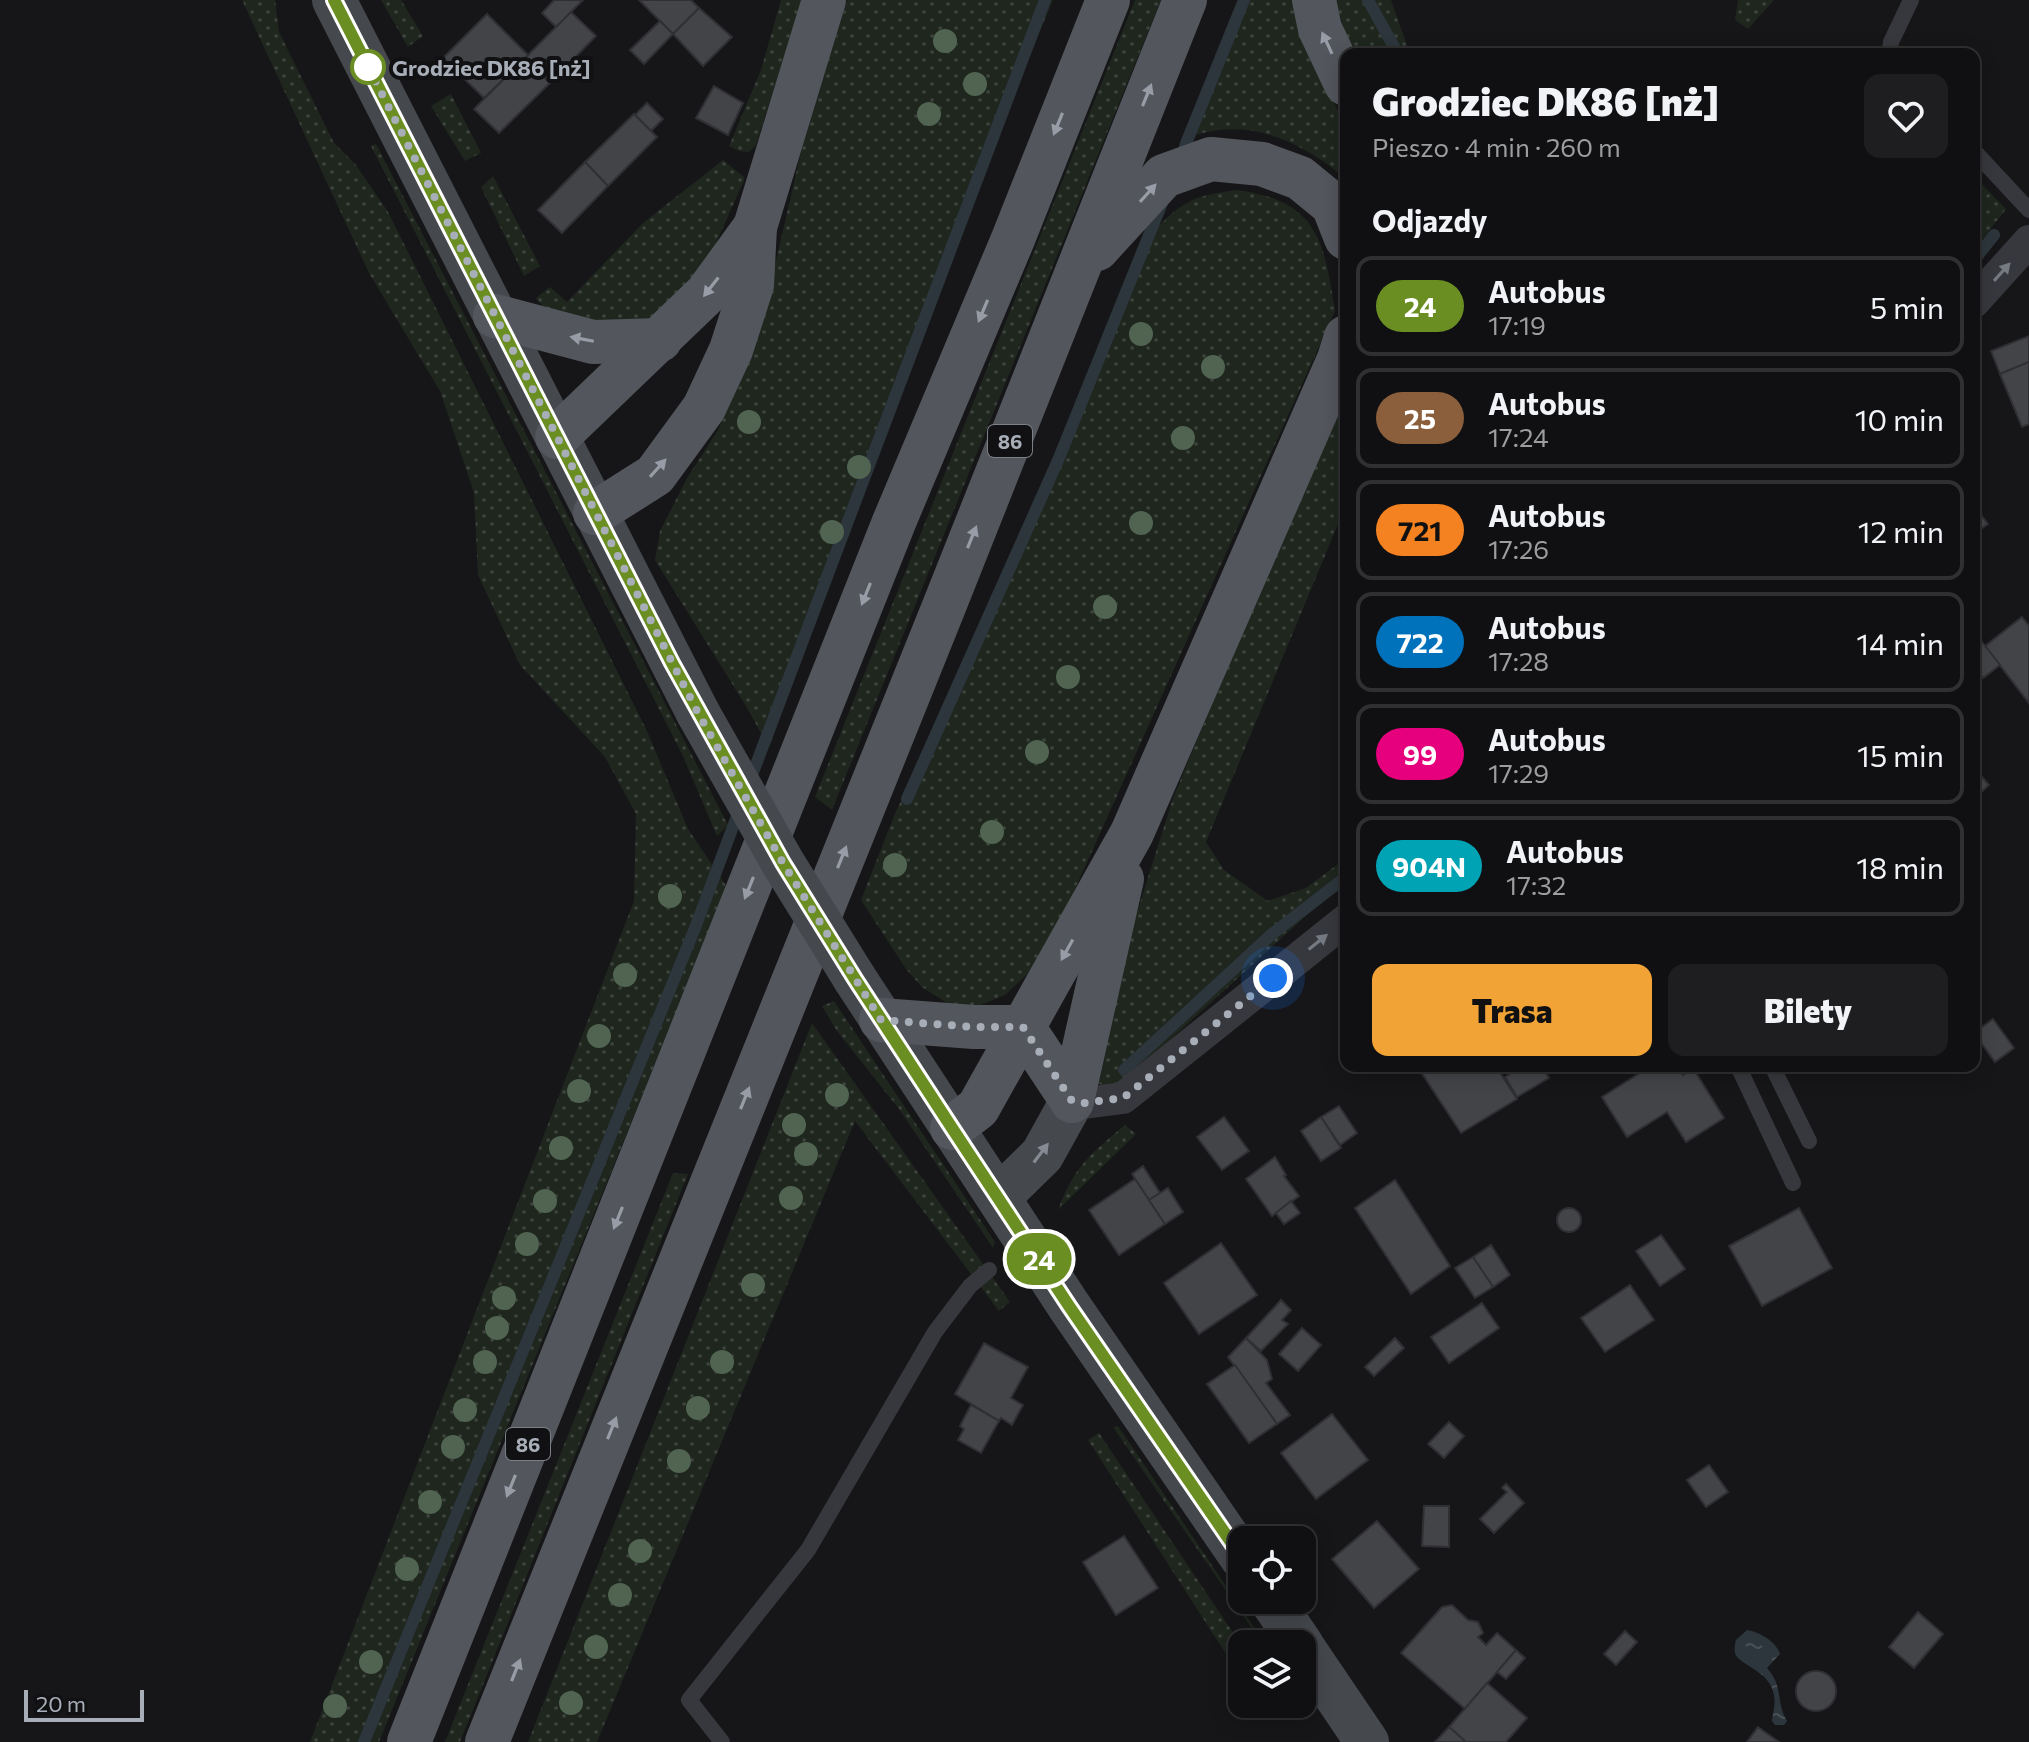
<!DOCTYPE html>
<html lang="pl">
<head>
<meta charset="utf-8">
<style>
  body { margin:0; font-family:Commissioner,sans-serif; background:#1e1e20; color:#f1f3f6; height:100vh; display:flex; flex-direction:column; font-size:30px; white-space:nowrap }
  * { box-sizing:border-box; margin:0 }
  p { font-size:26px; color:#9c9d9f }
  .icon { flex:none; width:44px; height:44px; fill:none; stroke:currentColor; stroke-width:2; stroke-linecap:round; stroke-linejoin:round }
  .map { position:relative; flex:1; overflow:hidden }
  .sheet { position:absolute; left:1340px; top:48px; width:640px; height:1024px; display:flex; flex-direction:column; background:#101012; border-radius:16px; box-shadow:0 4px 20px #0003,0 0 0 2px #303032 }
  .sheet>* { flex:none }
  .badge { padding:0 16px; border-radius:26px; font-size:28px; line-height:52px }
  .tools { position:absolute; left:1228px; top:1526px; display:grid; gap:16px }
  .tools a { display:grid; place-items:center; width:88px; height:88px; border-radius:16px; background:#101012; box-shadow:0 4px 20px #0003,0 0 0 2px #303032; font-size:40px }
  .scale { position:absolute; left:24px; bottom:20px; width:120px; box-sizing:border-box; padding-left:8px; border:4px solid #a8aeb8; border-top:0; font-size:22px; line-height:28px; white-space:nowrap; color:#a8aeb8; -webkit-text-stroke:6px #111113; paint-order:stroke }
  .you { position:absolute; width:40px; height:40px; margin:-20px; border:6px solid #fff; border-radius:50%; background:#1a73e8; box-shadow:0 0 0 12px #1a73e833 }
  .map>.badge { position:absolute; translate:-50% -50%; box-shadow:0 0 0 4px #fff }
  h2 { padding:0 32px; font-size:30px; line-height:72px }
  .round { display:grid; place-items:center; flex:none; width:84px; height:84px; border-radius:16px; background:#1e1e20 }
  .head { display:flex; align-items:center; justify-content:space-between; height:136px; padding:0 32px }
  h1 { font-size:38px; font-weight:800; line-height:60px }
  .primary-button { display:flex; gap:16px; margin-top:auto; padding:16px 32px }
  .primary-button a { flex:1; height:92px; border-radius:16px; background:#f1a335; color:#111; font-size:32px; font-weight:800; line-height:92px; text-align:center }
  .primary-button a+a { background:#1e1e20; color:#f1f3f6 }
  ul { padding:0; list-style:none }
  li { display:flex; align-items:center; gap:24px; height:100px; margin:0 16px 12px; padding:0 16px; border:4px solid #303032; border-radius:16px }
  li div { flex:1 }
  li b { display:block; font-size:30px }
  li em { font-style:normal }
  li .badge { min-width:88px; font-weight:700; text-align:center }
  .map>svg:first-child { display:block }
</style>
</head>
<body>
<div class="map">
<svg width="2029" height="1742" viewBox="0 0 2029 1742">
  <defs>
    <pattern id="grass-dots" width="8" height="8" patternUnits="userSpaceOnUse" patternTransform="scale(2)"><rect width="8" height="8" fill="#1e261e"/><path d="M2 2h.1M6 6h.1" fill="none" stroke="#3c433d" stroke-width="1.8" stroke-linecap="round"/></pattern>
    <pattern id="water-ripples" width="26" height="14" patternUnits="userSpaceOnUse" patternTransform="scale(2)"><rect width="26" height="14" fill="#2c363c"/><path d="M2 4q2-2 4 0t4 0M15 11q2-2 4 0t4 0" fill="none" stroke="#485156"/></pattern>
  </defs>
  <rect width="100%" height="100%" fill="#161618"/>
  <g fill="url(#grass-dots)">
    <polygon points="242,0 275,0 279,32 334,143 356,165 388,212 647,731 688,829 727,887 379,1742 310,1742 634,901 636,814 605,757 520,665 478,575 474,493 440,391 369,273"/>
    <polygon points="381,0 401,0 423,36 408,47"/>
    <polygon points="781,0 802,0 756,145 749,152 739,151 729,146 761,70"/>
    <polygon points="847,0 1053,0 908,352 869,474 769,748 746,706 655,560 660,531 687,478 718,430 743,373 765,308 801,152"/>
    <polygon points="1135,0 1161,0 832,810 815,797"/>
    <path d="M1247,0H1296L1320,74L1346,127V179C1302,141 1246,115 1188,138Z"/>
    <polygon points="1335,0 1391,0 1410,54 1352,54"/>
    <polygon points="1738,0 1774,0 1748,29 1735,20"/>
    <polygon points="451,94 481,153 465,161 431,106"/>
    <polygon points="376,144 728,825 717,836 682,754 371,146"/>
    <polygon points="723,160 745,178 704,270 673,306 631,326 554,320 536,298 550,287 567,302 643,223"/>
    <polygon points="493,176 540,266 524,276 481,187"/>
    <polygon points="1974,176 2006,209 1974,250"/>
    <path d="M1237,190C1318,201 1324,241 1335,311L1057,929L1034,968L1005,995L978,1006L950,1005L922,987L906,969L861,900L896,811L977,647L1069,444L1154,231C1185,199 1194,196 1237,190Z"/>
    <polygon points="1346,382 1346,505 1206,842 1224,870 1268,901 1306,888 1346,858 1346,883 1309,913 1137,1070 1112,1087 1099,1084 1087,1072 1173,798"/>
    <polygon points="834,1001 995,1242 993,1248 899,1109 837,1031 822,1006"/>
    <polygon points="812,1023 1010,1302 999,1311 855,1121 597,1742 528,1742"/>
    <path d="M1125,1125L1136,1134L1058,1210C1074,1167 1090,1154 1125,1125Z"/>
    <polygon points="673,1173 688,1174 460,1742 445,1742"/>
    <polygon points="1118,1426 1259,1635 1258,1637 1113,1427"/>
    <polygon points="1099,1433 1242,1646 1228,1657 1088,1440"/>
  </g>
  <path fill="url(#water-ripples)" d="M1747,1630C1759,1632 1776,1641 1780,1654L1767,1668C1784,1687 1775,1700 1787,1721L1784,1725H1775L1772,1721C1773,1712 1776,1704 1774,1695C1770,1670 1738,1665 1735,1653C1734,1649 1735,1644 1736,1640Z"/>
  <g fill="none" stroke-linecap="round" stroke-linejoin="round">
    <g stroke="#2c363c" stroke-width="12">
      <polyline points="1368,0 1398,54"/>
      <polyline points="1185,146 1244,0"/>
      <polyline points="1974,260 1994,235"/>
      <polyline points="749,783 1045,0"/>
      <polyline points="907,799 1059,458 1162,203"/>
      <polyline points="1124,1070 1272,934 1346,877"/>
      <polyline points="364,1742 695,928 740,808"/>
    </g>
  </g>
  <g fill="#424448" stroke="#303034" stroke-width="2">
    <polygon points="554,0 583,0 556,27 542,13"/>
    <polygon points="639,0 691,0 699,8 673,34"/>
    <polygon points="699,8 732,37 703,66 673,34"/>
    <polygon points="571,12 596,36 550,83 525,58"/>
    <polygon points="487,14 528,55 484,98 443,58"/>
    <polygon points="660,21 673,34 644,64 630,50"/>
    <polygon points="525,58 550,83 499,133 474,109"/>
    <polygon points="714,86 743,103 728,135 696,118"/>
    <polygon points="647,103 663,119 651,131 635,115"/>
    <polygon points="634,114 657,137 608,186 585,162"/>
    <polygon points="585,162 608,186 562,233 538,210"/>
    <polygon points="2029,336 2029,362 2000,374 1991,351"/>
    <polygon points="2029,362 2029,424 2022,427 2000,374"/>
    <polygon points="1974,506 1988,524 1981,529 1978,544 1974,548"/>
    <polygon points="2022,617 2029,626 2029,703 1985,646"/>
    <polygon points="1975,633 2000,665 1983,678 1974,665"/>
    <polygon points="1974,768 1989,785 1974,799"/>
    <polygon points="1993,1019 2014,1048 1995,1062 1974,1033"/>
    <polygon points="1417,1066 1496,1066 1517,1099 1461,1133"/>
    <polygon points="1523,1066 1541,1066 1549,1078 1517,1097 1505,1077"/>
    <polygon points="1651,1066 1677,1066 1683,1075 1693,1068 1724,1118 1686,1142 1667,1112 1627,1137 1602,1097"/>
    <polygon points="1339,1106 1357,1133 1340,1145 1321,1117"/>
    <polygon points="1224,1117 1249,1151 1222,1170 1197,1137"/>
    <polygon points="1321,1117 1341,1148 1321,1161 1301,1131"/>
    <polygon points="1275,1157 1286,1175 1284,1176 1299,1196 1272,1216 1246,1179"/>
    <polygon points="1143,1166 1160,1193 1149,1200 1132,1174"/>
    <polygon points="1135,1179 1165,1224 1119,1255 1089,1210"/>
    <polygon points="1395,1180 1450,1266 1411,1294 1355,1208"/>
    <polygon points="1168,1188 1183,1212 1165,1224 1149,1200"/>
    <polygon points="1291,1201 1300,1213 1284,1224 1276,1213"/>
    <circle cx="1569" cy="1220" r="12"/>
    <polygon points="1799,1208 1832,1268 1762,1306 1729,1246"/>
    <polygon points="1661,1235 1685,1269 1660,1286 1636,1251"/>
    <polygon points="1221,1243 1257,1295 1199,1334 1164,1283"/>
    <polygon points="1491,1245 1510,1275 1493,1287 1473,1257"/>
    <polygon points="1473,1257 1493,1287 1475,1298 1455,1268"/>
    <polygon points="1630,1285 1654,1320 1605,1352 1581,1318"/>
    <polygon points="1281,1300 1291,1310 1282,1320 1288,1324 1261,1351 1246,1338"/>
    <polygon points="1482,1303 1499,1328 1449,1363 1431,1337"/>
    <polygon points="1302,1328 1321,1345 1298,1371 1279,1354"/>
    <polygon points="1246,1338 1267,1360 1272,1379 1266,1383 1290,1415 1277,1424 1228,1357"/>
    <polygon points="1395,1338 1404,1348 1374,1376 1365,1367"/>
    <polygon points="984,1343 1028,1367 1011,1398 1023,1405 1012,1425 1001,1418 999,1421 955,1394"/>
    <polygon points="1235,1365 1277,1424 1249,1443 1207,1384"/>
    <polygon points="971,1405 999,1421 981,1453 958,1440 964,1429 960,1426"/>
    <polygon points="1332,1414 1368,1460 1316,1499 1281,1453"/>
    <polygon points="1449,1422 1464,1436 1444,1458 1428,1444"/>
    <polygon points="1709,1465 1728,1492 1706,1507 1687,1480"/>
    <polygon points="1506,1484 1524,1503 1494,1533 1480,1519 1507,1492 1502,1488"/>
    <polygon points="1424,1506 1449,1506 1449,1547 1422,1546"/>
    <polygon points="1377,1521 1419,1569 1374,1608 1332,1559"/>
    <polygon points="1124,1536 1158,1588 1116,1615 1083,1562"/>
    <polygon points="1452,1605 1468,1620 1478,1622 1483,1633 1478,1637 1486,1645 1497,1633 1516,1650 1465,1709 1401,1653 1442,1607"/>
    <polygon points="1918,1612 1943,1634 1914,1668 1889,1647"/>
    <polygon points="1625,1631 1637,1642 1616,1665 1604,1654"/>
    <polygon points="1516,1650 1525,1658 1506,1679 1497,1672"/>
    <circle cx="1816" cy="1691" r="20"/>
    <polygon points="1487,1683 1527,1718 1506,1742 1466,1742 1449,1727"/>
    <polygon points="1449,1727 1466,1742 1435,1742"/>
    <polygon points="1758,1727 1779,1742 1747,1742"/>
  </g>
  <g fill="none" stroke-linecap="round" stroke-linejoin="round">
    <g stroke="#37383d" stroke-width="16">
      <polyline points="1889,54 1891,42 1911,0"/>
      <polyline points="1974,151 2029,210"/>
      <polyline points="1738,1066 1793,1183"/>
      <polyline points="1772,1066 1809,1141"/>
      <polyline points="722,1742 689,1700 808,1550 935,1332 970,1286 989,1270"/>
    </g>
    <g stroke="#37383d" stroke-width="32">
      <polyline points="1974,302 2029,241"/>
      <polyline points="1072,1101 1084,1103 1123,1098 1346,920"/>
    </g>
    <g stroke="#45484d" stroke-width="44">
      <polyline points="334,0 698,713"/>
      <polyline points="855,979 1069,1306 1242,1558"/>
      <polyline points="999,1197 1042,1155 1072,1101"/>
      <polyline points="1271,1600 1301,1644"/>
      <polyline points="1302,1646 1367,1742"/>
    </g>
    <g stroke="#53565c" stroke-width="44">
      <polyline points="1314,0 1320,29 1346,84"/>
      <polyline points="1097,249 1164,176 1211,159 1262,164 1300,178 1333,205 1346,238"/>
      <polyline points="495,316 593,342 660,340"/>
      <polyline points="557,437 707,293 755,227"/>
      <polyline points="595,513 655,475 704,408 731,350 752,285 755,227 824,0"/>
      <polyline points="881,1020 974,1027 1023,1027 1072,1101"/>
      <polyline points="1072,1101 1122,879"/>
      <polyline points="952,1128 978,1108 1132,833 1339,359 1346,337"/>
      <polyline points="409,1742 894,522 1013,239 1108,0"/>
      <polyline points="487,1742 943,609 1185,0"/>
    </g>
    <polyline stroke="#45484d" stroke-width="44" points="698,713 783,863 855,979"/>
  </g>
  <g fill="#506451">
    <circle cx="945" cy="41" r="12"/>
    <circle cx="975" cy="84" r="12"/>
    <circle cx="929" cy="114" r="12"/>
    <circle cx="1141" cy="334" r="12"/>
    <circle cx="1213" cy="367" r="12"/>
    <circle cx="749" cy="422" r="12"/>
    <circle cx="1183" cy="438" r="12"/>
    <circle cx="859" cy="467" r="12"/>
    <circle cx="1141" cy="523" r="12"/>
    <circle cx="832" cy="532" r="12"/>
    <circle cx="1105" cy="607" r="12"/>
    <circle cx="1068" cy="677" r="12"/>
    <circle cx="1037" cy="752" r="12"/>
    <circle cx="992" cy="832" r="12"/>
    <circle cx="895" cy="865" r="12"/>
    <circle cx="670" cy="896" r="12"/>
    <circle cx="625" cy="975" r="12"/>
    <circle cx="599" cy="1036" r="12"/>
    <circle cx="579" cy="1091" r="12"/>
    <circle cx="837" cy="1095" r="12"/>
    <circle cx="794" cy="1125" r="12"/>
    <circle cx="561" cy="1148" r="12"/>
    <circle cx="806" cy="1154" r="12"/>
    <circle cx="791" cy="1198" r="12"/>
    <circle cx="545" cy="1201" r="12"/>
    <circle cx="527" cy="1244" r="12"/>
    <circle cx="753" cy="1285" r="12"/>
    <circle cx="504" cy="1298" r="12"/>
    <circle cx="497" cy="1328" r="12"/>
    <circle cx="485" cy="1362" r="12"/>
    <circle cx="722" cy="1362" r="12"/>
    <circle cx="698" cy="1408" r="12"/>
    <circle cx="465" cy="1410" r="12"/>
    <circle cx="453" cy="1447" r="12"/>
    <circle cx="679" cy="1461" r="12"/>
    <circle cx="430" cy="1502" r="12"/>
    <circle cx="640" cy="1551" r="12"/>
    <circle cx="407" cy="1569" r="12"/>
    <circle cx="620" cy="1595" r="12"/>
    <circle cx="596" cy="1647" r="12"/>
    <circle cx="371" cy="1662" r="12"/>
    <circle cx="571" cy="1703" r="12"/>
    <circle cx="335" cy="1706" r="12"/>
  </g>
  <defs><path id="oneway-solid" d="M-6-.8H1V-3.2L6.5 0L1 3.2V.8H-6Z" transform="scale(2)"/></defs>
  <g fill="#979ca6">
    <use href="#oneway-solid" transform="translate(1327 43) rotate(-115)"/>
    <use href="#oneway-solid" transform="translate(1147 95) rotate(-68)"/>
    <use href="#oneway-solid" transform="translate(1058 124) rotate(112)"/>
    <use href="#oneway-solid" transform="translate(1148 193) rotate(-48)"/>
    <use href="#oneway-solid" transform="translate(711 287) rotate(128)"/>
    <use href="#oneway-solid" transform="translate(983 311) rotate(113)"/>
    <use href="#oneway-solid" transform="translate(582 339) rotate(-169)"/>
    <use href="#oneway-solid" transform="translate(658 468) rotate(-48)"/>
    <use href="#oneway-solid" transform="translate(972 537) rotate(-68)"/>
    <use href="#oneway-solid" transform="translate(866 594) rotate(112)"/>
    <use href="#oneway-solid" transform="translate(842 857) rotate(-68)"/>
    <use href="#oneway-solid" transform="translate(749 888) rotate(112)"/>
    <use href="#oneway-solid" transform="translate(1067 950) rotate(119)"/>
    <use href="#oneway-solid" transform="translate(745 1098) rotate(-68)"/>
    <use href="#oneway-solid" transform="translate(618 1218) rotate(112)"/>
    <use href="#oneway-solid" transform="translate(612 1428) rotate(-68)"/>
    <use href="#oneway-solid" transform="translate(511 1486) rotate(112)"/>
    <use href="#oneway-solid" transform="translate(516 1670) rotate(-68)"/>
  </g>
  <g fill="#757981">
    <use href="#oneway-solid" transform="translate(2002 272) rotate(-48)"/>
    <use href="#oneway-solid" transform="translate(1318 942) rotate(-39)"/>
  </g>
  <use fill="#858a93" href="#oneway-solid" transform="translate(1041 1153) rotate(-53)"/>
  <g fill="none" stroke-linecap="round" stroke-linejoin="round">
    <defs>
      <polyline id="line" points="334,0 672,663 783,863 855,979 952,1128 1069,1306 1242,1558"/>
    </defs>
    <use href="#line" stroke="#fff" stroke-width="18"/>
    <use href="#line" stroke="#6b8e23" stroke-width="12"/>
    <polyline stroke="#a8aeb8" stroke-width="8" stroke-dasharray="0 14.4" points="368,67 362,55 698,713 783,863 881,1020 974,1027 1023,1027 1072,1101 1084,1103 1123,1098 1273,978"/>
  </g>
  <circle fill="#fff" stroke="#6b8e23" stroke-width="4" cx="368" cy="67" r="16"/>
  <g text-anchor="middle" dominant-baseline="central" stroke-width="8" stroke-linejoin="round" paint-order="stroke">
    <g fill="#111113" stroke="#7b7f86" stroke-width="2">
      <rect x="988" y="425" width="44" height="32" rx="6"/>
      <rect x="506" y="1428" width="44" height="32" rx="6"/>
    </g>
    <g font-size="20" font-weight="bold" fill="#a8aeb8">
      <text x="1010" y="441">86</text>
      <text x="528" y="1444">86</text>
    </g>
    <g font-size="22" font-weight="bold" fill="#a8aeb8" stroke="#111113" text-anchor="start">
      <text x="392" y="67">Grodziec DK86 [nż]</text>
    </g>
  </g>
</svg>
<div class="tools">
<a><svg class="icon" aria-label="locate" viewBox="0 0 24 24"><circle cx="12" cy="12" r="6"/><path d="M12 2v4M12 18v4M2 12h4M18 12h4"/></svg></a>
<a><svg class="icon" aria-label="layers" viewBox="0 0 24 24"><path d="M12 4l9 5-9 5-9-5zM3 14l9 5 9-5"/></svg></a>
</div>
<div class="scale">20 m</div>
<div class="you" style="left:1273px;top:978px"></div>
<b class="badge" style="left:1039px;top:1259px;background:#6b8e23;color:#fff">24</b>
<section class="sheet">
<div class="head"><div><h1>Grodziec DK86 [nż]</h1><p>Pieszo · 4 min · 260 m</p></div><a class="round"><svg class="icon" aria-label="heart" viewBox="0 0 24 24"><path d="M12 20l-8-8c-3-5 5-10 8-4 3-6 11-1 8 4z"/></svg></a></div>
<h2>Odjazdy</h2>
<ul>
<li><span class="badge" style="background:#6b8e23;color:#fff">24</span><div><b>Autobus</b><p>17:19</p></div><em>5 min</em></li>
<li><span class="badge" style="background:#8b5e3c;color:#fff">25</span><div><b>Autobus</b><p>17:24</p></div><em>10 min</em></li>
<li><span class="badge" style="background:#f58220;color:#111">721</span><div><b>Autobus</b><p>17:26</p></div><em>12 min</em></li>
<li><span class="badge" style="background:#0072bc;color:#fff">722</span><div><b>Autobus</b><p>17:28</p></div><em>14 min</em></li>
<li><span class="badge" style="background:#e6007e;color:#fff">99</span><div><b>Autobus</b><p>17:29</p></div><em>15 min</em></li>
<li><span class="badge" style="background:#00a3b4;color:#fff">904N</span><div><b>Autobus</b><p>17:32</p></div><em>18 min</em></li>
</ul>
<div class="primary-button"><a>Trasa</a><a>Bilety</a></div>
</section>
</div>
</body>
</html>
